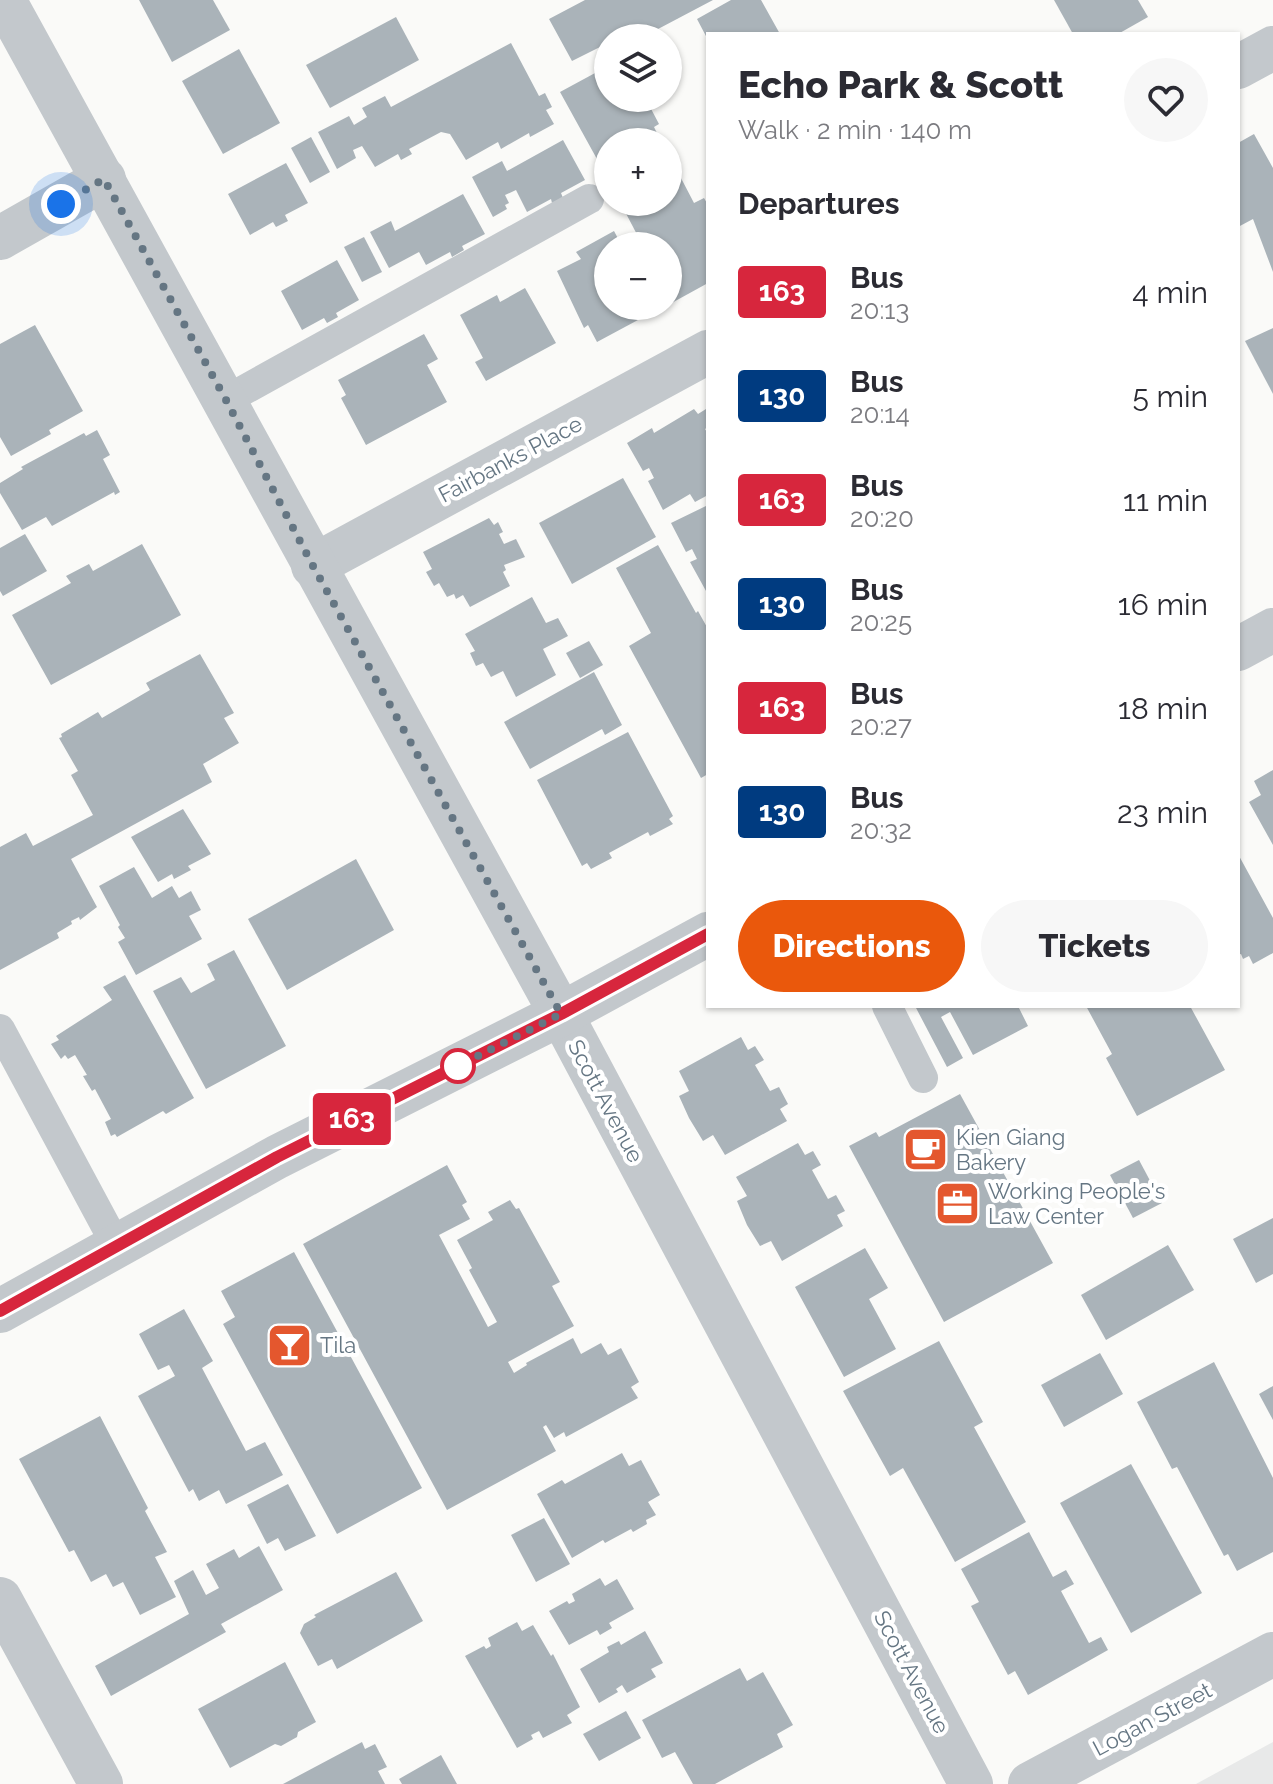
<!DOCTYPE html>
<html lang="en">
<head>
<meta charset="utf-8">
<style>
  body { margin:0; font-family:Raleway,sans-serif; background:#f7f7f7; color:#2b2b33; height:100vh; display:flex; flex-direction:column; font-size:30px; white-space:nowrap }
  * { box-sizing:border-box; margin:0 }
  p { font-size:26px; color:#7c7c81 }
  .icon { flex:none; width:44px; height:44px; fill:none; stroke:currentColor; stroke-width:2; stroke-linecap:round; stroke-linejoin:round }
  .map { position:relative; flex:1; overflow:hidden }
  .side { position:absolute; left:706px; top:32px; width:534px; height:976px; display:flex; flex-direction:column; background:#fff; border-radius:0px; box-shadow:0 2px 6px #0004 }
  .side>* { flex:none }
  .badge { padding:0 16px; border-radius:6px; font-size:28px; line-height:52px }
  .controls { position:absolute; left:594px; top:24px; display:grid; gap:16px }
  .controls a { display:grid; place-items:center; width:88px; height:88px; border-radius:50%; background:#fff; box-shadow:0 2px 6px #0004; font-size:40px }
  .you { position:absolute; width:40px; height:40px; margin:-20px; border:6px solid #fff; border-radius:50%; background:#1a73e8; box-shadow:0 0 0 12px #1a73e833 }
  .map>.badge { position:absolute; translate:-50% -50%; box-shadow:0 0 0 4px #fff }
  h2 { padding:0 32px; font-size:30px; line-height:72px }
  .round { display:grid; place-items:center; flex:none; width:84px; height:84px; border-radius:42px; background:#f7f7f7 }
  .overview { display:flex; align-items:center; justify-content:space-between; height:136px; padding:0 32px }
  h1 { font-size:38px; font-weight:800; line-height:60px }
  .cta { display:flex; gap:16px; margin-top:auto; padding:16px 32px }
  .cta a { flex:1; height:92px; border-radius:48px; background:#ea580c; color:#fff; font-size:32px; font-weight:800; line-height:92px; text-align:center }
  .cta a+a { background:#f7f7f7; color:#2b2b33 }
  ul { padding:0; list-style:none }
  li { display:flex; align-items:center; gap:24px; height:104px; padding:0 32px }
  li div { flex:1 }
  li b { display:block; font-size:30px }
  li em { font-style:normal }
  li .badge { min-width:88px; font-weight:700; text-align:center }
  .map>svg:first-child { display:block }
</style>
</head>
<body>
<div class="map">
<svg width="1273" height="1784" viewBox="0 0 1273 1784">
  <rect width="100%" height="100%" fill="#fafaf8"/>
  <polygon fill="#e8e9e9" points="1273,1742 1273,1784 1196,1784"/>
  <g fill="#aab3b9">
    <polygon points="139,0 213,0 230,30 172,62"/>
    <polygon points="585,0 713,0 641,38 608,38 608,43 572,61 549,19"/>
    <polygon points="731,0 761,0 780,34 708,34 708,40 697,19"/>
    <polygon points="1054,0 1138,0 1148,17 1118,34 1073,34"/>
    <polygon points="396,17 419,60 330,108 306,65"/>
    <polygon points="511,43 539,96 545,93 552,107 546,110 554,124 530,137 529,133 501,149 498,142 466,160 450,134 441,132 409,149 412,154 401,160 398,154 375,167 362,146 353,150 356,158 337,169 318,132 349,116 354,125 367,117 362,108 385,96 391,107"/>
    <polygon points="239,49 280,123 223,154 182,81"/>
    <polygon points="608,66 608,98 639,98 644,108 649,105 659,124 654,127 660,139 654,142 608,142 608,168 603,170 560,92"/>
    <polygon points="1254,134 1273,168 1273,272 1253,219 1238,227 1238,143"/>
    <polygon points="311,137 330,172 310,183 291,148"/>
    <polygon points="563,140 585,180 561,193 563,198 552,203 551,199 527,212 516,190 505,195 509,203 505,205 507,209 493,217 472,177 502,161 507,171"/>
    <polygon points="670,157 694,203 704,198 708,205 706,227 708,283 668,305 668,246 643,246 620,202 668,202 668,158"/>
    <polygon points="286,163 308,203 285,215 288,221 276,227 273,222 250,235 228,194"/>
    <polygon points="463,194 485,234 462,246 464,250 452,257 450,252 426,265 419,252 389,268 370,232 391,221 395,231"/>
    <polygon points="614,231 622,246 608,246 608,306 664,306 597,342 588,325 584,328 557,271 581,259 576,252"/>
    <polygon points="364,237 382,272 362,282 344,247"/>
    <polygon points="337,260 359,300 336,313 338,317 327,323 324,318 302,330 281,291"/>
    <polygon points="525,288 556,343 486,381 475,362 483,358 460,315 497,295 500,302"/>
    <polygon points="35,325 83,411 49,430 51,434 11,456 0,437 0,344"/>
    <polygon points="1273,328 1273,394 1245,341"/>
    <polygon points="424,334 438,359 427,365 447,402 366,445 341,398 346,395 338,380"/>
    <polygon points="694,409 698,414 706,409 708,413 708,427 705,429 708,434 708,495 695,502 690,494 663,510 648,481 654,478 649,468 643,471 627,443 652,428 654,433"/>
    <polygon points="97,430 110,455 103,459 120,492 115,495 114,492 52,526 46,517 22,530 0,493 0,483 23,469 21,467 84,433 86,436"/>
    <polygon points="623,478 656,537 572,584 539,523"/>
    <polygon points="708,505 708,590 706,591 690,562 697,559 692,549 686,552 671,523"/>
    <polygon points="489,518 494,525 498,522 503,532 499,534 504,544 516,539 525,557 504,565 506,570 503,572 510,586 470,607 463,595 456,599 454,594 447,597 439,583 434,586 426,572 432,569 423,552"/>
    <polygon points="25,534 47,571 3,596 0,591 0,548"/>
    <polygon points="142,544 181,615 51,685 12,615 71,583 66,576 89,564 93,571"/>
    <polygon points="658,545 696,613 698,611 708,629 708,774 701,778 629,646 651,633 616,568"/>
    <polygon points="532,597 546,623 558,618 568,636 543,649 556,675 516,697 503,671 491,677 483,663 476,666 470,653 475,651 465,634"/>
    <polygon points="589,641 603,665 580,678 566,653"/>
    <polygon points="200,654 234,713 224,718 239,743 203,764 212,782 71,859 97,907 80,920 79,917 71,921 72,924 57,933 59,938 0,970 0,847 26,833 33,846 93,815 71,775 78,771 59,738 62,737 61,734 98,712 102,718 150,690 146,683"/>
    <polygon points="594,672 622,725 605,735 602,729 530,769 504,722"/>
    <polygon points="628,732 673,816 669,819 673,824 650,836 648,832 609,853 612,858 591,869 587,863 582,866 537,780"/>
    <polygon points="1273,770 1273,845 1249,802 1261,795 1254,781"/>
    <polygon points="183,809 211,854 188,866 191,870 174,879 172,874 158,882 131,837"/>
    <polygon points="1238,854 1273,918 1273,953 1253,964 1249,956 1243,959 1241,954 1238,955"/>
    <polygon points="356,859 394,930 287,990 248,919"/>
    <polygon points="134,867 152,898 172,886 179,898 191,891 201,910 189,916 202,939 136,975 118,942 125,938 118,927 120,925 99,886"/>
    <polygon points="234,950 286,1046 206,1089 153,991 181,977 191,993 215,980 207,964"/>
    <polygon points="125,975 194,1098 166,1114 163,1111 117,1137 115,1134 111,1136 105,1122 111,1119 95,1089 92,1091 83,1076 87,1075 75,1055 68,1059 65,1055 61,1059 51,1044 59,1040 56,1036 112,1000 103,987"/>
    <polygon points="915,1006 1018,1006 1028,1026 973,1055 950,1012 941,1017 963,1058 947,1067"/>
    <polygon points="1086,1006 1190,1006 1225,1070 1137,1116 1106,1058 1112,1054"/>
    <polygon points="741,1037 748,1050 755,1046 764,1060 755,1065 770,1091 779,1087 788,1104 780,1109 787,1121 725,1155 713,1135 703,1141 689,1118 679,1096 689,1091 679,1071"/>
    <polygon points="960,1094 1053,1263 944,1322 849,1146 876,1132 879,1137"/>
    <polygon points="798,1143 805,1155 813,1151 821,1165 812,1170 828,1199 836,1195 845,1211 837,1215 843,1226 782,1261 771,1241 760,1246 747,1225 737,1201 747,1196 736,1177"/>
    <polygon points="1139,1160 1162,1203 1133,1218 1110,1175"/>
    <polygon points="447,1165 467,1202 462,1205 470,1219 439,1235 488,1327 497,1322 469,1270 472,1268 457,1240 493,1220 488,1212 510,1200 516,1209 519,1208 560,1282 552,1286 574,1326 508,1362 514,1373 527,1365 526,1363 573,1338 581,1354 601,1343 608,1355 621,1348 639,1382 631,1387 638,1398 566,1437 564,1432 554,1438 546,1425 543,1427 556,1451 447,1510 303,1244"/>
    <polygon points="1273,1218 1273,1274 1256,1283 1233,1239"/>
    <polygon points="1168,1245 1194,1290 1106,1340 1081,1295"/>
    <polygon points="865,1248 888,1288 869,1299 896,1349 844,1377 795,1287"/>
    <polygon points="294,1252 422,1488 337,1534 223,1324 235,1317 221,1291"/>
    <polygon points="184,1309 213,1361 202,1368 246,1451 265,1442 283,1475 226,1504 219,1490 199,1501 193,1489 189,1492 138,1396 175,1376 169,1365 158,1370 139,1334"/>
    <polygon points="939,1341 983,1422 974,1427 1026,1522 955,1562 903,1468 890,1476 843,1391"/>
    <polygon points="1100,1353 1123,1394 1064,1427 1041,1385"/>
    <polygon points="1214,1362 1273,1478 1273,1552 1237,1571 1228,1554 1224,1556 1177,1467 1172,1469 1137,1402"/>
    <polygon points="1273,1386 1273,1420 1259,1394"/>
    <polygon points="100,1416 148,1508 145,1511 167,1552 155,1557 176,1597 140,1615 123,1582 113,1587 106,1574 91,1582 74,1550 69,1552 19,1459"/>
    <polygon points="622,1453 629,1466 641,1460 660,1495 648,1502 656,1515 646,1520 647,1524 633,1532 631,1529 605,1543 603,1540 572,1558 537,1494 562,1480 565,1484"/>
    <polygon points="1131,1464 1202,1593 1131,1633 1060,1503"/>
    <polygon points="288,1484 316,1536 285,1551 278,1538 267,1544 247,1505"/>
    <polygon points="544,1518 570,1564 536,1582 511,1535"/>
    <polygon points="1029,1532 1053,1577 1066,1570 1074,1584 1061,1591 1089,1643 1101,1637 1108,1650 1028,1695 1015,1671 1008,1675 971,1606 979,1602 961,1569"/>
    <polygon points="259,1546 283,1590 221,1624 226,1632 111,1696 95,1666 189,1614 174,1581 193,1570 206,1595 219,1588 206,1564 234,1549 239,1558"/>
    <polygon points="396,1572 423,1621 337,1669 332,1659 318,1666 300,1633 304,1624 316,1617 314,1615"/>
    <polygon points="600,1578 605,1586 617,1579 634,1609 609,1623 612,1628 600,1635 597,1630 569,1645 549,1611 567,1601 569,1604 575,1601 572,1594"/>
    <polygon points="517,1622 522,1631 533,1625 551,1656 553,1654 580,1707 567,1715 572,1723 543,1738 539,1731 531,1735 533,1739 517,1748 465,1656 484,1646 486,1649 491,1646 488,1638"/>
    <polygon points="645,1631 663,1663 651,1669 656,1677 627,1693 622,1685 616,1689 618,1692 599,1703 580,1669 609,1652 607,1647 619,1641 621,1645"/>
    <polygon points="285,1662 316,1722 298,1732 297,1737 281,1746 275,1744 230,1768 198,1709"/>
    <polygon points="740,1668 747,1681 763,1672 793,1725 777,1734 783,1747 715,1784 693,1784 675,1752 662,1758 642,1720"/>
    <polygon points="626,1711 641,1738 599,1761 583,1734"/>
    <polygon points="362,1742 365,1749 375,1744 387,1767 378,1771 385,1784 283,1784"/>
    <polygon points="441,1755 457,1784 402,1784 399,1779"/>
  </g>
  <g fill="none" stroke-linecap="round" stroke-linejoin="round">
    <g stroke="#c3c8cc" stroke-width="30">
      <polyline points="226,400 589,199"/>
      <polyline points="887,1006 923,1078"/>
      <polyline points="0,1029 116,1245"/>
    </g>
    <g stroke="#c3c8cc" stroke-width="44">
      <polyline points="1238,67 1273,48"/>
      <polyline points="0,238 104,179"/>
      <polyline points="313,566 708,352"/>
      <polyline points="0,1599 101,1784"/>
      <polyline points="1030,1784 1273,1654"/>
    </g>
    <g stroke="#c3c8cc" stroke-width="44">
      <polyline points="4,0 561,1014 971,1784"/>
      <polyline points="1238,649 1273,630"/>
      <polyline points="0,1311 277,1157 561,1014 708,934"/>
    </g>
  </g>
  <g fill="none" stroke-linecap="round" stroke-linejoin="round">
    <defs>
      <polyline id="line" points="0,1311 277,1157 561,1014 708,934"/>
    </defs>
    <use href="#line" stroke="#fff" stroke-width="18"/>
    <use href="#line" stroke="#d7263d" stroke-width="12"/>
    <polyline stroke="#657683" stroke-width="8" stroke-dasharray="0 14.4" points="61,204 104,179 226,400 313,566 561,1014 458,1066"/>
  </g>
  <defs>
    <symbol id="cafe-square" viewBox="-11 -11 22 22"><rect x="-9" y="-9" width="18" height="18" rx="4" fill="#e4572e" stroke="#fff"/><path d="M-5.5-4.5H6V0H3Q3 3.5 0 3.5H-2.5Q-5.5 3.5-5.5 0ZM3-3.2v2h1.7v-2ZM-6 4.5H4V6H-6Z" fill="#fff"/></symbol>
    <symbol id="office-square" viewBox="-11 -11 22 22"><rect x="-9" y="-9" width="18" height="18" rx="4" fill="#e4572e" stroke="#fff"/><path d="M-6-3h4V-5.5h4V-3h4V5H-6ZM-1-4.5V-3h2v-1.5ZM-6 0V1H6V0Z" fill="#fff"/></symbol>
    <symbol id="bar-square" viewBox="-11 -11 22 22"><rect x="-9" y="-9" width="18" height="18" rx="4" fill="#e4572e" stroke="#fff"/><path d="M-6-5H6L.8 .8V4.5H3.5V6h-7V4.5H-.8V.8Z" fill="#fff"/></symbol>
  </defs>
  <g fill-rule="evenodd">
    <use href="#cafe-square" x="900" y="1124" width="51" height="51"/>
    <use href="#office-square" x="932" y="1178" width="51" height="51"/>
    <use href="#bar-square" x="264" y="1320" width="51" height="51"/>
  </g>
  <circle fill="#fff" stroke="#d7263d" stroke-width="4" cx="458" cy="1066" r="16"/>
  <g text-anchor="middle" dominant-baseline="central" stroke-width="8" stroke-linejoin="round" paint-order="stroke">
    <g font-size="22" fill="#657683" stroke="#fff">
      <text transform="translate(510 459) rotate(-28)">Fairbanks Place</text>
      <text transform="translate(606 1101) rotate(62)">Scott Avenue</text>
      <text transform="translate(912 1672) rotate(62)">Scott Avenue</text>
      <text transform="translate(1152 1719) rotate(-28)">Logan Street</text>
    </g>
    <g font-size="22" fill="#657683" stroke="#fff" text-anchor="start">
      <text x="956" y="1137">Kien Giang<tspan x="956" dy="25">Bakery</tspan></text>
      <text x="988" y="1191">Working People's<tspan x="988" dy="25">Law Center</tspan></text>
      <text x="320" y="1345">Tila</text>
    </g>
  </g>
</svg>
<div class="controls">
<a><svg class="icon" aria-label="layers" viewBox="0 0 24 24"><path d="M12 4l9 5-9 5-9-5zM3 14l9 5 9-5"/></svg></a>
<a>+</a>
<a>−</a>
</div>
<div class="you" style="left:61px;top:204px"></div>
<b class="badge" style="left:352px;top:1119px;background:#d7263d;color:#fff">163</b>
<section class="side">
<div class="overview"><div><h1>Echo Park &amp; Scott</h1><p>Walk · 2 min · 140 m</p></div><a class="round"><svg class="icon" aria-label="heart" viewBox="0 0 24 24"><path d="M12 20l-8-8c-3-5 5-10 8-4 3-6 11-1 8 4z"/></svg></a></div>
<h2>Departures</h2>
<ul>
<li><span class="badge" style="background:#d7263d;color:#fff">163</span><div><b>Bus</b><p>20:13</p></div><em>4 min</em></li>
<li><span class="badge" style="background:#003b80;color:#fff">130</span><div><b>Bus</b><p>20:14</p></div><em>5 min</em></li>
<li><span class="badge" style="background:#d7263d;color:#fff">163</span><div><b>Bus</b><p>20:20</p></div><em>11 min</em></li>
<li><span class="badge" style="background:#003b80;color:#fff">130</span><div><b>Bus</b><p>20:25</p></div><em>16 min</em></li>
<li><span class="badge" style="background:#d7263d;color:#fff">163</span><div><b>Bus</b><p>20:27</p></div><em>18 min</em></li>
<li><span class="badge" style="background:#003b80;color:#fff">130</span><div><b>Bus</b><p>20:32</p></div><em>23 min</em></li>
</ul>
<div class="cta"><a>Directions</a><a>Tickets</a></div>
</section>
</div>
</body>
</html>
